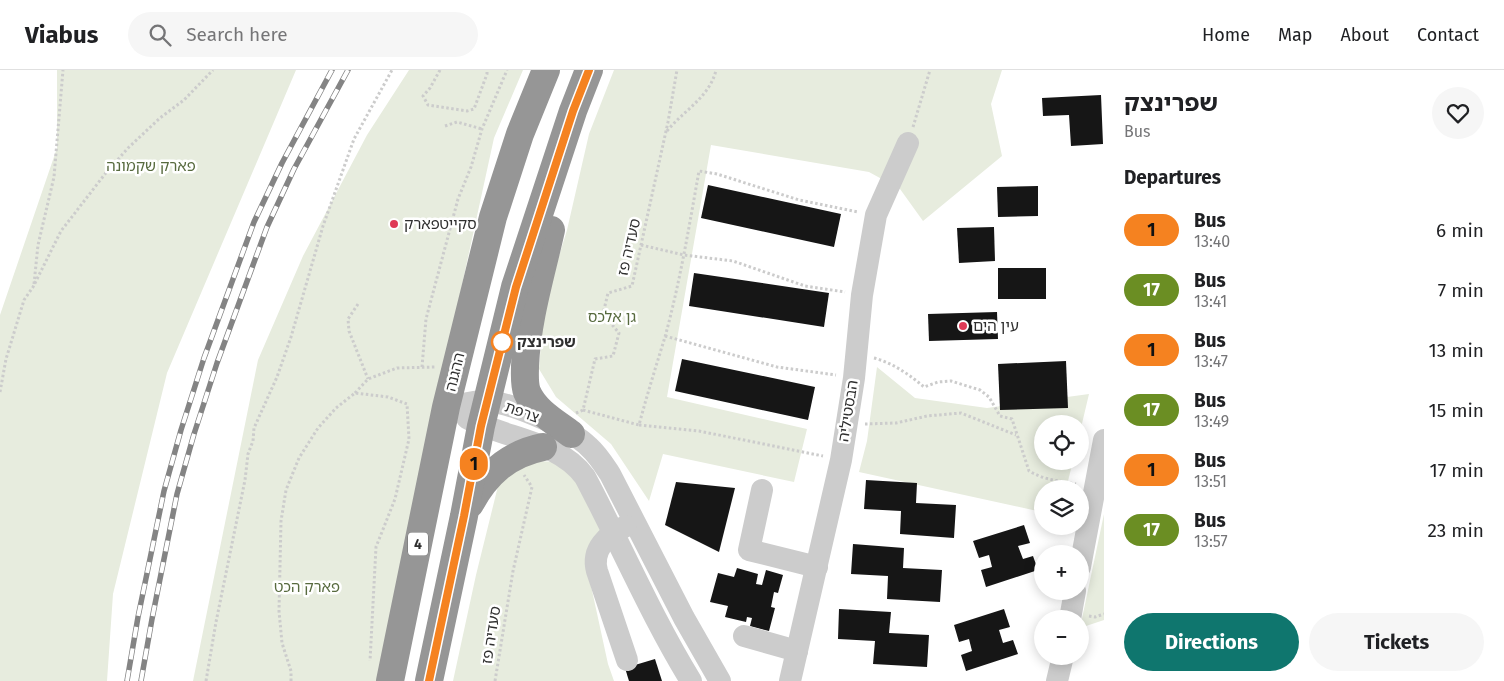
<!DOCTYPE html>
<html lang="en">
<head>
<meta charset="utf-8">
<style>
  body { margin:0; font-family:"Fira Sans","Noto Sans Hebrew",sans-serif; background:#f6f6f6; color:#202124; height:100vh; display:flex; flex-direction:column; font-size:19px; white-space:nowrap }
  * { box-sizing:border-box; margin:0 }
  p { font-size:16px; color:#757577 }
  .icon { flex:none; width:28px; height:28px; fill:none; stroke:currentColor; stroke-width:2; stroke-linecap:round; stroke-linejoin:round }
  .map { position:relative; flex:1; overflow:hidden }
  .panel { display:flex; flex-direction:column; background:#fff; width:400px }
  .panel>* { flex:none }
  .badge { padding:0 10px; border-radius:16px; font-size:18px; line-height:32px }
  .buttons { position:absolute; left:1034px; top:345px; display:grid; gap:10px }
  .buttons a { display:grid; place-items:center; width:55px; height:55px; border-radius:50%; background:#fff; box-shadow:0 2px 12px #0003; font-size:25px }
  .map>.badge { position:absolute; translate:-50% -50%; box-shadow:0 0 0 2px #fff }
  h2 { padding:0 20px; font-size:19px; line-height:45px }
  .round { display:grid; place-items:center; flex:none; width:52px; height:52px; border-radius:26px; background:#f6f6f6 }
  .overview { display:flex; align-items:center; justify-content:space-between; height:85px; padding:0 20px }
  h1 { font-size:24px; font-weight:700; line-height:38px }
  .cta { display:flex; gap:10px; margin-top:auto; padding:10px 20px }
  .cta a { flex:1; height:58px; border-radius:30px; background:#0f766e; color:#fff; font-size:20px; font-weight:700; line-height:58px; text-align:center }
  .cta a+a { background:#f6f6f6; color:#202124 }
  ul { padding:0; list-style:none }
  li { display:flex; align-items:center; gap:15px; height:60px; padding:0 20px }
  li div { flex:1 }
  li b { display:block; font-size:19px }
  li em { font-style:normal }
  li .badge { min-width:55px; font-weight:700; text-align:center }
  header { display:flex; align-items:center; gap:30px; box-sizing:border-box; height:70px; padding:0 25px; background:#fff; border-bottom:1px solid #e0e0e0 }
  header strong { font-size:24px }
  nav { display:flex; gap:28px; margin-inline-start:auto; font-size:18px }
  .search { width:350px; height:45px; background:#f6f6f6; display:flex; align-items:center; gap:12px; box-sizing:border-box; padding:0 18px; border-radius:28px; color:#757577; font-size:19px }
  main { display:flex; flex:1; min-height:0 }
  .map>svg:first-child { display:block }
</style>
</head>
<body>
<header>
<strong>Viabus</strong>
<div class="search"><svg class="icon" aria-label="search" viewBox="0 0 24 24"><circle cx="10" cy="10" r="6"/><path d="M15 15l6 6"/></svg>Search here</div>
<nav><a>Home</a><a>Map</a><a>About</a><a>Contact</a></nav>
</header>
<main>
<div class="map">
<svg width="1104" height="611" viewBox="0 0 1104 611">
  <rect width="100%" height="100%" fill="#fff"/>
  <g fill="#e7ecde">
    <polygon points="57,0 296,0 167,303 113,524 107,611 0,611 0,245 57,78"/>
    <polygon points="409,0 523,0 494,68 438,325 383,611 193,611 258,290 303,186 367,65"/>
    <polygon points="614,0 1002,0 991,34 1002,86 923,151 900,119 869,102 711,75 667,327 807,359 794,412 663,384 649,431 611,374 556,327 539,299 544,235 567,160 589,64"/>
    <polygon points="877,297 915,328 987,338 1089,324 1080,362 1080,354 1042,354 1042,391 1073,391 1066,419 1042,419 1042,442 859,402 867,371"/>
    <polygon points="536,391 559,392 575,402 604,457 588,502 608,594 614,611 453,611 476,505 498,416 516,395"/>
    <polygon points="1104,444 1104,550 1080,558"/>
  </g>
  <g fill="#161616">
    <polygon points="1101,25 1103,74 1071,76 1069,45 1043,46 1042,28"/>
    <polygon points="708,115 841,144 834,177 701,148"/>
    <polygon points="1038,116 1038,146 998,147 997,117"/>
    <polygon points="994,157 995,191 959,193 957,158"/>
    <rect x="998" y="198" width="48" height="31"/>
    <polygon points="694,203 829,223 824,257 689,236"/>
    <polygon points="997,242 998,269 929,271 928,244"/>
    <polygon points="682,289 815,317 808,350 675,321"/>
    <polygon points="1066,291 1068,338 1000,340 998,294"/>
    <polygon points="866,410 917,413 916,433 956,435 954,468 900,464 901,441 864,439"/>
    <polygon points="676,412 735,418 719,482 665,455"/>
    <polygon points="1024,455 1030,473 1018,476 1023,489 1033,486 1038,500 986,517 981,500 992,497 989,485 979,488 973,471"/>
    <polygon points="853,474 904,478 903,498 942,500 940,532 887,529 888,506 851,504"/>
    <polygon points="737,498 758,504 756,514 762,515 766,500 783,505 778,523 774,522 771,537 775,538 769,561 750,556 752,548 747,547 746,552 725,547 728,536 710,532 718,503 734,507"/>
    <polygon points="839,539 891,542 889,563 929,565 927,597 873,594 875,571 838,569"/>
    <polygon points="1004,539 1010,557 999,560 1003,573 1013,570 1018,584 966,601 961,585 972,581 969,569 959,572 954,555"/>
    <polygon points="655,589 662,611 629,611 625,598"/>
  </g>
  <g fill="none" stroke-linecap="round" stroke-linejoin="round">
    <g stroke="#ccc" stroke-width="3" stroke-dasharray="2.5 2.5" stroke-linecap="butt">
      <polyline points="440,0 430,18 423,26 428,35 467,41 474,39 487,4 487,0"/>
      <polyline points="445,56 457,52 482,59"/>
      <polyline points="913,57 930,0"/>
      <path d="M667,61C683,41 710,27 716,0"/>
      <polyline points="641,175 684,185 733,191 805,216 845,222"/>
      <polyline points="34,214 38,175 54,107 63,0"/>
      <polyline points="358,234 348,249 349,261 368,309"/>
      <polyline points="665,266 777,297 836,305"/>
      <path d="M874,288C893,293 910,305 924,317L938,312L951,311L980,320L989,327L1000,346L1012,349L1029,401C1044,410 1060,411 1076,414"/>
      <polyline points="422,297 426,249 458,129 471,97 482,59 507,0"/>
      <polyline points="0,322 6,289 24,230 33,217 61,161 105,104 128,78 160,48 184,30 213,0"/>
      <polyline points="355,323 368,309 397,298 435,297"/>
      <path d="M583,340L639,355C647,325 656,296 665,267C680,212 689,157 699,101L717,104L799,130L858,142"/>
      <polyline points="576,343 583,340 595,289 613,286 619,263 603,244 608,223 632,216 668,52 677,0"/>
      <polyline points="865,354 896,353 927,346 961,343 1016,365"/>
      <polyline points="639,355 699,361 823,386"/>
      <polyline points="1089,546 1095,547 1104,544"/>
      <polyline points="206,611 216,552 245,410 248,384 253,371 254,358 277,307 291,267 323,156 354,69 392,0"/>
      <polyline points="291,611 291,601 282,573 279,541 281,451 286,420 299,388 318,358 336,338 355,323 388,327 407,334 409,369 395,429 376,477 370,591"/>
      <polyline points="495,611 513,501 532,417 524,405"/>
    </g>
    <g stroke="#ccc" stroke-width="22">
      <path d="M446,337C458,335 477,330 488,331C515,334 570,358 589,377C598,385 604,395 610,404L684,548L720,611"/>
      <path d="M467,348C505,369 558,370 585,407C621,475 651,546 691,611"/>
      <polyline points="762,420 749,480 817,497"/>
      <path d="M626,456C607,465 591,479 597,501L627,590"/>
      <polyline points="1080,497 1104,370"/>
      <polyline points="1070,549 1075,521"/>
      <polyline points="744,566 797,581"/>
      <polyline points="790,611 841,390 854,308 862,225 876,145 908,73"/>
      <polyline points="1057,611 1063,586"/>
    </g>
    <g stroke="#969696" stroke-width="28">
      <path d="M551,160C541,205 527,250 525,296C525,304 524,314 527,322C535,341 555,352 571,364"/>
      <path d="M470,434C486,404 508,384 543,377"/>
      <polyline points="390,611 446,337 493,147 520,64 546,0"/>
      <polyline points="429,611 464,446 481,356 515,217 573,41 589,0"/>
    </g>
    <defs>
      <g id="rail">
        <polyline points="127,611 138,547 164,421 181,360 204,288 254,152 282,93 332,0"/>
        <polyline points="141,611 152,549 177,424 194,364 217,293 267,157 294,99 348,0"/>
      </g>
    </defs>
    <use href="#rail" stroke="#848484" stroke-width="5.5"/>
    <use href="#rail" stroke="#fff" stroke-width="4" stroke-dasharray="11" stroke-linecap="butt"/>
  </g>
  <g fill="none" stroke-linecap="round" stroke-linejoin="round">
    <defs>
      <polyline id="line" points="429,611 464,446 481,356 516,217 573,41 589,0"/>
    </defs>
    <use href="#line" stroke="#fff" stroke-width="11"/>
    <use href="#line" stroke="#f58220" stroke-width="8"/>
  </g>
  <g fill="#df3956" stroke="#fff" stroke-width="2">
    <circle cx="394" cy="154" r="5"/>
    <circle cx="963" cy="256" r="5"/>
  </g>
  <circle fill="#fff" stroke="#f58220" stroke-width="2.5" cx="502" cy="272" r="10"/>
  <g text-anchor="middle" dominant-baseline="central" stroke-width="5" stroke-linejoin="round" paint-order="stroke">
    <rect fill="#fff" stroke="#6d6d6d" stroke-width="1" x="408" y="462.5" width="20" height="23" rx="4"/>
    <g font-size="14" font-weight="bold" fill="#2f2f2f">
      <text x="418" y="474">4</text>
    </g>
    <g font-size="15" fill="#576a3e" stroke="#fff">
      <text x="151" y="96">פארק שקמונה</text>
      <text x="612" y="247">גן אלכס</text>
      <text x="307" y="517">פארק הכט</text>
    </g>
    <g font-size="15" fill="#2f2f2f" stroke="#fff" text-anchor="start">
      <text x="404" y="154">סקייטפארק</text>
      <text x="973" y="256">עין הים</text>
    </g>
    <g font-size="15" fill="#2f2f2f" stroke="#fff">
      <text transform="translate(629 177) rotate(-77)">סעדיה פז</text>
      <text transform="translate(455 302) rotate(-76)">ההגנה</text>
      <text transform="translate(848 341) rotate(-81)">הבסטיליה</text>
      <text transform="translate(522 342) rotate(20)">צרפת</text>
      <text transform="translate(491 565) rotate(-81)">סעדיה פז</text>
    </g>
    <g font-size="15" font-weight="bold" fill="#2f2f2f" stroke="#fff" text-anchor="start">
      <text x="517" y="272">שפרינצק</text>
    </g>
  </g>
</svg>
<div class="buttons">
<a><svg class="icon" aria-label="locate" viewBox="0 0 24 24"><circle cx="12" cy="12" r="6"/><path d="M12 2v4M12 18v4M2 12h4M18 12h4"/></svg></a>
<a><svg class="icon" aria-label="layers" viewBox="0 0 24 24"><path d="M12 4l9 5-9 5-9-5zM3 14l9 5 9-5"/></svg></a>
<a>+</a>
<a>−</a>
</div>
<b class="badge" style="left:474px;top:394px;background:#f58220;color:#111">1</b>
</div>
<section class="panel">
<div class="overview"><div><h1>שפרינצק</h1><p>Bus</p></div><a class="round"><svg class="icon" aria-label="heart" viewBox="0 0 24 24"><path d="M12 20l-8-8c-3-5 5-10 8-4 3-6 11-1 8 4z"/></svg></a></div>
<h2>Departures</h2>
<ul>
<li><span class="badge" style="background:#f58220;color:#111">1</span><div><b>Bus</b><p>13:40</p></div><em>6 min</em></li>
<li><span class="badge" style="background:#6b8e23;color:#fff">17</span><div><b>Bus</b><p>13:41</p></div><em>7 min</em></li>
<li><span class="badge" style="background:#f58220;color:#111">1</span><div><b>Bus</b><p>13:47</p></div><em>13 min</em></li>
<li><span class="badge" style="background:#6b8e23;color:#fff">17</span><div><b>Bus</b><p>13:49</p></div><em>15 min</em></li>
<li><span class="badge" style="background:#f58220;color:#111">1</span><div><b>Bus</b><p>13:51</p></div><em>17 min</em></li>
<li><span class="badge" style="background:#6b8e23;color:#fff">17</span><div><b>Bus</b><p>13:57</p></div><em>23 min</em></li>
</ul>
<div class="cta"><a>Directions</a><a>Tickets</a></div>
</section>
</main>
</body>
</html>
